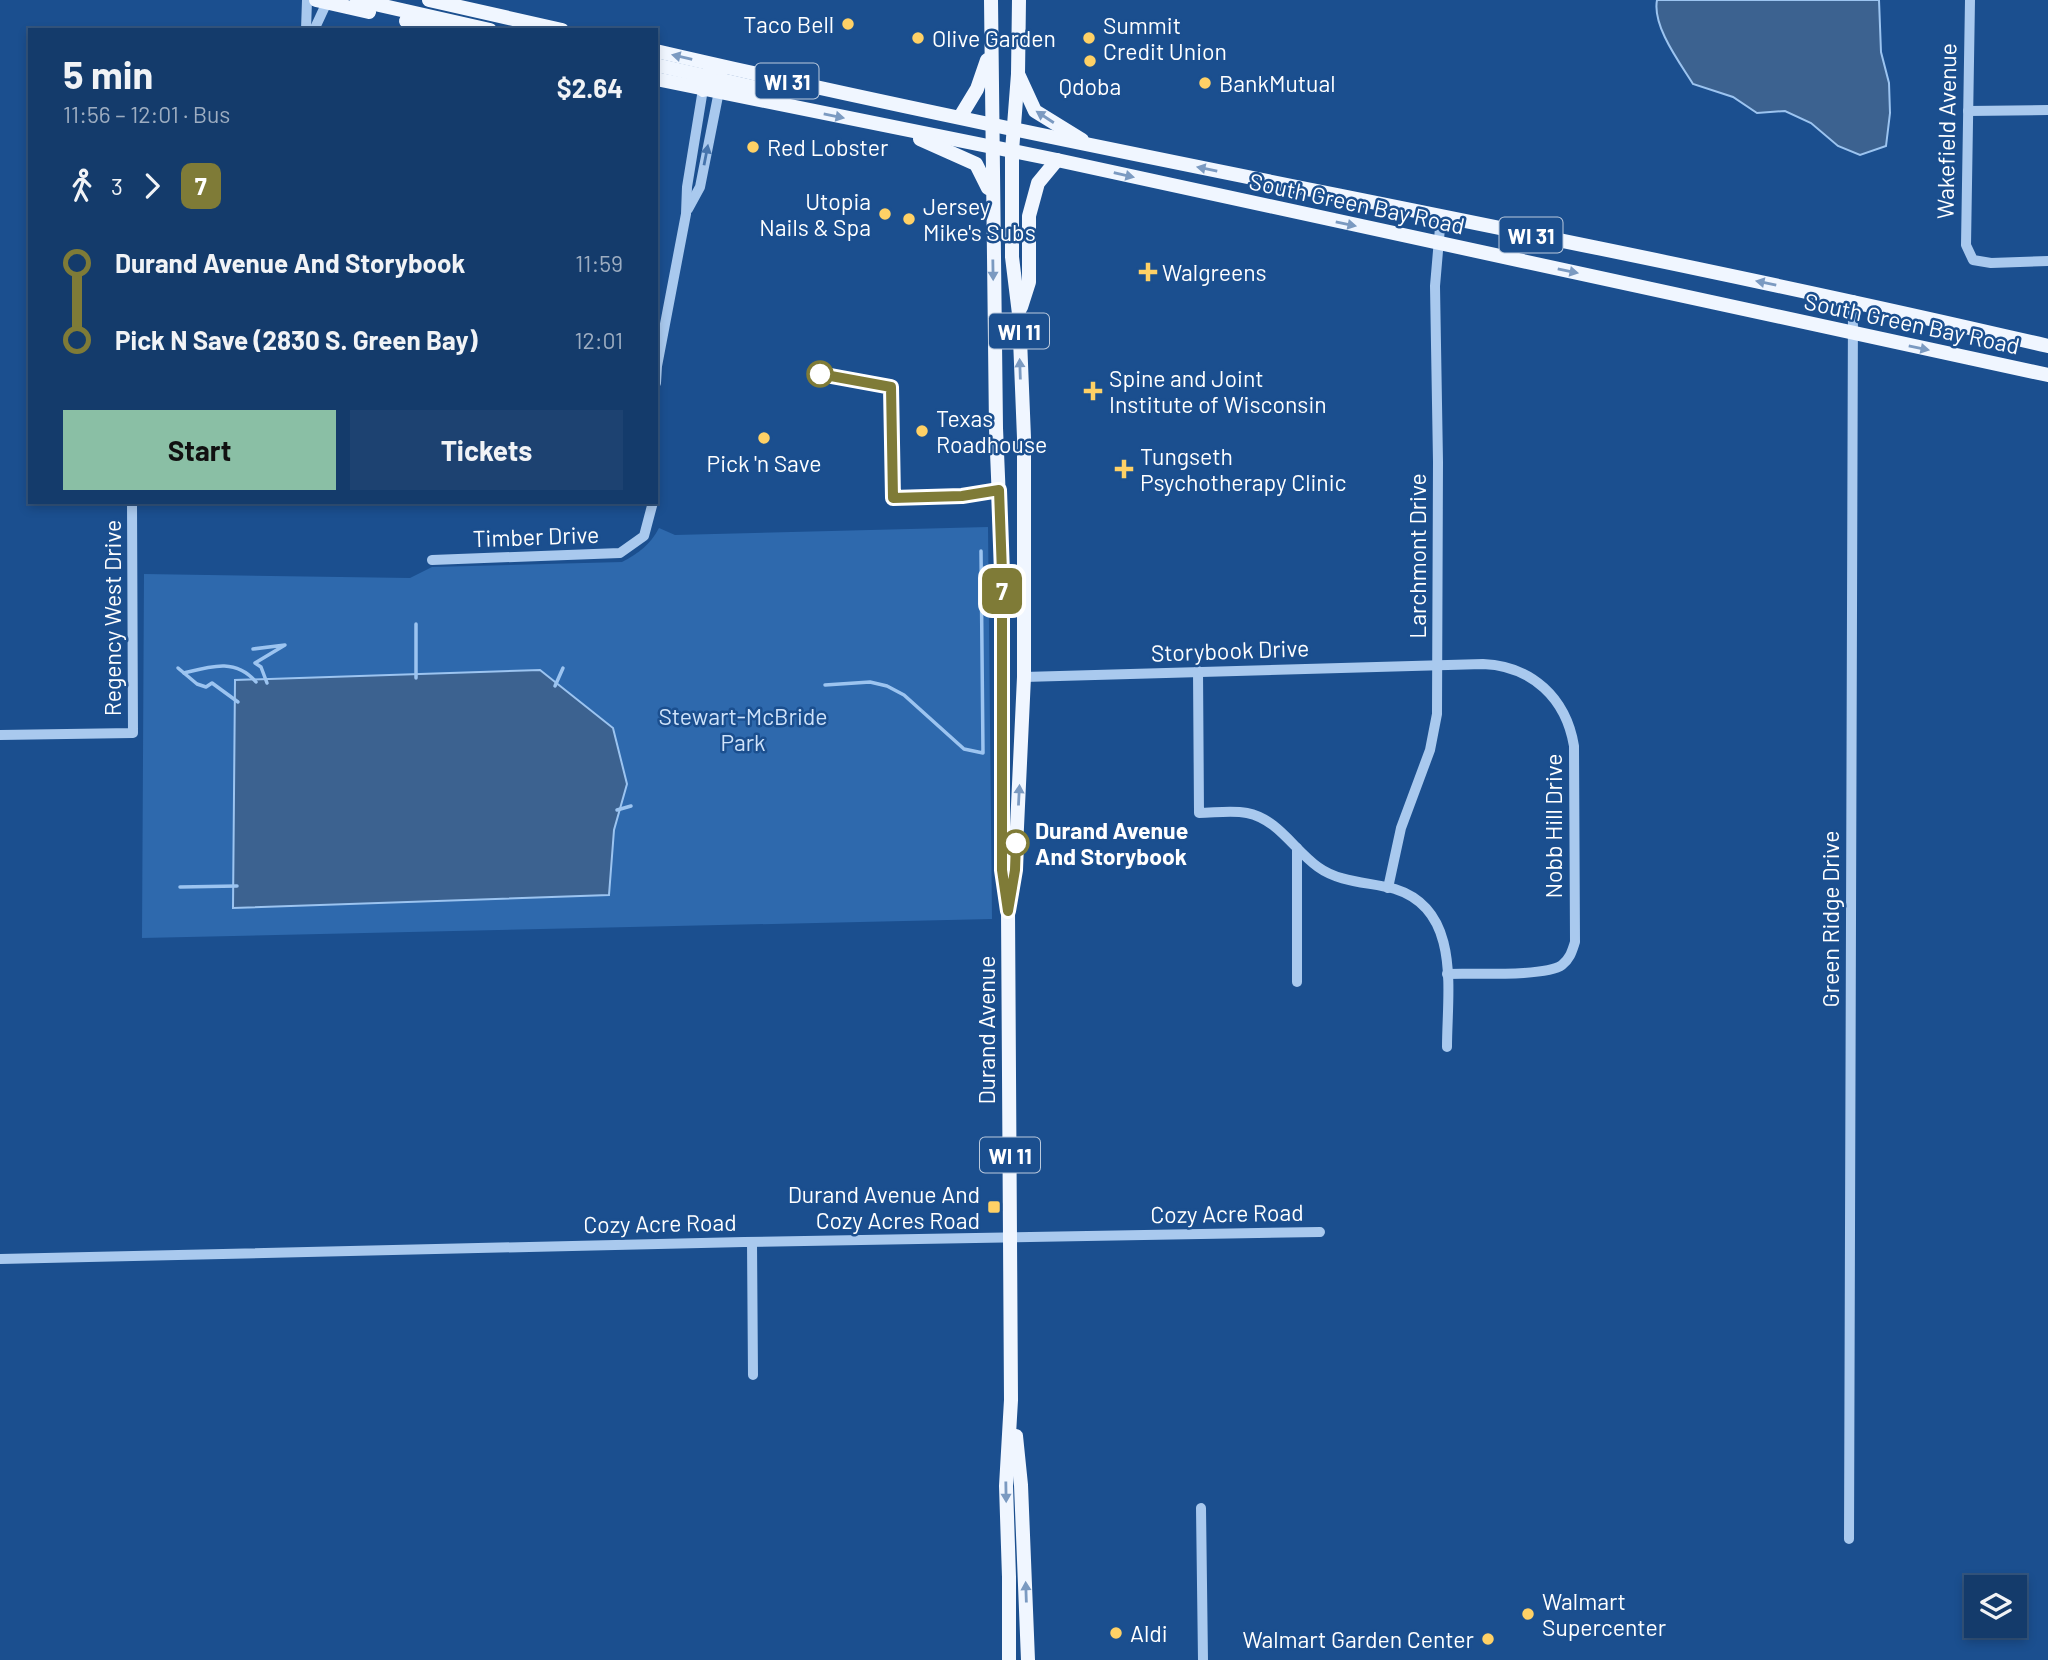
<!DOCTYPE html>
<html lang="en">
<head>
<meta charset="utf-8">
<style>
  body { margin:0; font-family:Barlow,sans-serif; background:#1d4271; color:#f1f3f6; height:100vh; display:flex; flex-direction:column; font-size:26px; white-space:nowrap }
  * { box-sizing:border-box; margin:0 }
  p { font-size:23px; color:#9dadc1 }
  .icon { flex:none; width:38px; height:38px; fill:none; stroke:currentColor; stroke-width:2; stroke-linecap:round; stroke-linejoin:round }
  .map { position:relative; flex:1; overflow:hidden }
  .drawer { position:absolute; left:28px; top:28px; width:630px; height:476px; display:flex; flex-direction:column; background:#143b6b; border-radius:0px; box-shadow:0 4px 10px #0003,0 0 0 2px #33557e }
  .drawer>* { flex:none }
  .badge { padding:0 14px; border-radius:10px; font-size:24px; line-height:46px }
  .tools { position:absolute; left:1964px; top:1575px; display:grid; gap:14px }
  .tools a { display:grid; place-items:center; width:63px; height:63px; border-radius:0px; background:#143b6b; box-shadow:0 4px 10px #0003,0 0 0 2px #33557e; font-size:35px }
  .map>.badge { position:absolute; translate:-50% -50%; box-shadow:0 0 0 4px #fff }
  .legs { display:flex; align-items:center; gap:10px; height:77px; padding:0 35px; font-size:23px }
  .legs p { margin-inline-start:auto }
  .head { display:flex; align-items:center; justify-content:space-between; height:119px; padding:0 35px }
  h1 { font-size:38px; font-weight:700; line-height:52px }
  .primary-button { display:flex; gap:14px; margin-top:auto; padding:14px 35px }
  .primary-button a { flex:1; height:80px; border-radius:0px; background:#8abfa5; color:#111; font-size:28px; font-weight:700; line-height:80px; text-align:center }
  .primary-button a+a { background:#1d4271; color:#f1f3f6 }
  ul { padding:0 35px; list-style:none }
  li { display:flex; align-items:center; gap:24px; height:77px; font-size:26px }
  li i { display:grid; place-items:center; width:10px; height:100%; margin:0 9px; background:currentColor }
  li i::after { content:''; width:18px; height:18px; margin:-9px; border:5px solid; border-radius:50%; background:#143b6b }
  li p { margin-inline-start:auto }
  li:first-child i { background:linear-gradient(#0000 50%,currentColor 0) }
  li:last-child i { background:linear-gradient(currentColor 50%,#0000 0) }
  .map>svg:first-child { display:block }
</style>
</head>
<body>
<div class="map">
<svg width="2048" height="1660" viewBox="0 0 2048 1660">
  <rect width="100%" height="100%" fill="#1b4f8f"/>
  <path fill="#2e69ad" d="M988,527L992,919L142,938L144,574L410,578L432,567L622,562C639,553 650,545 659,528L675,535Z"/>
  <g fill="#3c6290" stroke="#9cc4f0" stroke-width="2">
    <path d="M1657,0H1879L1881,52L1889,83L1890,113L1886,146L1860,155L1838,146L1811,123L1785,111L1757,113L1733,97L1693,84C1680,63 1652,26 1657,0Z"/>
    <polygon points="540,670 613,728 627,784 614,830 609,895 233,908 235,680"/>
  </g>
  <g fill="none" stroke-linecap="round" stroke-linejoin="round">
    <g stroke="#9cc4f0" stroke-width="3.5">
      <polyline points="253,649 285,645 255,663 261,667 267,683"/>
      <polyline points="178,668 197,684 206,687 212,683 238,702"/>
      <path d="M184,673C211,666 236,658 256,682"/>
      <polyline points="416,678 416,624"/>
      <polyline points="825,685 870,682 887,686 904,695 964,749 983,753 981,551"/>
      <polyline points="555,686 563,668"/>
      <polyline points="617,810 631,806"/>
      <polyline points="180,887 237,886"/>
    </g>
    <g stroke="#a9c9ee" stroke-width="10">
      <polyline points="1970,0 1966,245 1973,260 1991,263 2048,261"/>
      <polyline points="306,30 307,0"/>
      <polyline points="314,30 328,0"/>
      <polyline points="1968,111 2048,110"/>
      <polyline points="688,209 700,187 720,86"/>
      <polyline points="656,383 657,366 686,214 687,187 704,83"/>
      <polyline points="432,560 620,553 644,536 653,502"/>
      <path d="M1198,671L1199,813C1214,813 1231,810 1247,813C1278,819 1294,850 1318,867C1340,883 1369,882 1395,889C1462,910 1447,992 1447,1047"/>
      <path d="M1024,677L1483,664C1532,666 1566,698 1574,746L1575,942C1572,951 1570,959 1562,965C1546,977 1471,973 1447,974"/>
      <polyline points="0,735 133,733 132,502"/>
      <polyline points="1297,848 1297,982"/>
      <polyline points="1388,888 1401,828 1430,750 1437,714 1438,462 1435,286 1441,216"/>
      <polyline points="752,1242 753,1375"/>
      <polyline points="0,1259 744,1242 1320,1232"/>
      <polyline points="1201,1508 1203,1660"/>
      <polyline points="1849,1539 1853,300"/>
    </g>
    <g stroke="#f0f6ff" stroke-width="14">
      <polyline points="316,0 369,12"/>
      <polyline points="357,0 490,30"/>
      <polyline points="429,0 562,30"/>
      <polyline points="991,0 996,428 1002,573 1002,870 1008,911 1011,1400 1006,1486 1009,1577 1009,1660"/>
      <polyline points="406,21 444,30"/>
      <path d="M656,51C1118,158 1586,238 2048,346"/>
      <polyline points="656,65 705,76 724,67"/>
      <polyline points="1018,74 1035,111 1082,140"/>
      <polyline points="656,79 1057,160 2048,375"/>
      <polyline points="703,90 722,80 770,91 806,92"/>
      <polyline points="960,117 977,89 987,60"/>
      <polyline points="920,139 976,164 988,188"/>
      <polyline points="1021,307 1029,282 1029,216 1038,183 1057,160"/>
      <polyline points="1011,896 1015,870 1024,677 1024,438 1019,314 1012,257 1012,151 1018,74 1019,0"/>
      <polyline points="1016,1436 1021,1485 1028,1660"/>
    </g>
  </g>
  <defs><path id="oneway-solid" d="M-6-.8H1V-3.2L6.5 0L1 3.2V.8H-6Z" transform="scale(1.75)"/></defs>
  <g fill="#7b9ac1">
    <use href="#oneway-solid" transform="translate(682 57) rotate(-167)"/>
    <use href="#oneway-solid" transform="translate(834 116) rotate(11)"/>
    <use href="#oneway-solid" transform="translate(1045 117) rotate(-147)"/>
    <use href="#oneway-solid" transform="translate(1207 169) rotate(-168)"/>
    <use href="#oneway-solid" transform="translate(1124 175) rotate(13)"/>
    <use href="#oneway-solid" transform="translate(1346 224) rotate(12)"/>
    <use href="#oneway-solid" transform="translate(993 270) rotate(89)"/>
    <use href="#oneway-solid" transform="translate(1568 271) rotate(12)"/>
    <use href="#oneway-solid" transform="translate(1766 283) rotate(-168)"/>
    <use href="#oneway-solid" transform="translate(1919 348) rotate(12)"/>
    <use href="#oneway-solid" transform="translate(1020 369) rotate(-92)"/>
    <use href="#oneway-solid" transform="translate(1019 795) rotate(-87)"/>
    <use href="#oneway-solid" transform="translate(1006 1492) rotate(89)"/>
    <use href="#oneway-solid" transform="translate(1026 1592) rotate(-92)"/>
  </g>
  <use fill="#4674ac" href="#oneway-solid" transform="translate(706 155) rotate(-79)"/>
  <g fill="none" stroke-linecap="round" stroke-linejoin="round">
    <defs>
      <polyline id="line-1" points="820,374 891,387 893,498 962,496 999,490 1002,573 1002,870 1008,911 1015,870 1016,843"/>
    </defs>
    <use href="#line-1" stroke="#fff" stroke-width="16"/>
    <use href="#line-1" stroke="#7f7b37" stroke-width="10"/>
  </g>
  <g fill="#ffd166" stroke="#1b4f8f" stroke-width="2.5">
    <circle cx="848" cy="24" r="7"/>
    <circle cx="918" cy="38" r="7"/>
    <circle cx="1089" cy="38" r="7"/>
    <circle cx="1090" cy="61" r="7"/>
    <circle cx="1205" cy="83" r="7"/>
    <circle cx="753" cy="147" r="7"/>
    <circle cx="885" cy="214" r="7"/>
    <circle cx="909" cy="219" r="7"/>
    <path d="M1144.5 261.5h7v7h7v7h-7v7h-7v-7h-7v-7h7z"/>
    <path d="M1089.5 380.5h7v7h7v7h-7v7h-7v-7h-7v-7h7z"/>
    <circle cx="922" cy="431" r="7"/>
    <circle cx="764" cy="438" r="7"/>
    <path d="M1120.5 458.5h7v7h7v7h-7v7h-7v-7h-7v-7h7z"/>
    <rect x="987" y="1200" width="14" height="14" rx="3.5"/>
    <circle cx="1528" cy="1614" r="7"/>
    <circle cx="1116" cy="1633" r="7"/>
    <circle cx="1488" cy="1639" r="7"/>
  </g>
  <g fill="#fff" stroke="#7f7b37" stroke-width="3.5">
    <circle cx="820" cy="374" r="12"/>
    <circle cx="1016" cy="843" r="12"/>
  </g>
  <g text-anchor="middle" dominant-baseline="central" stroke-width="5" stroke-linejoin="round" paint-order="stroke">
    <g fill="#1b4f8f" stroke="#bbcadd" stroke-width="2">
      <rect x="755.5" y="63.5" width="63" height="35" rx="5"/>
      <rect x="1499.5" y="217.5" width="63" height="35" rx="5"/>
      <rect x="989" y="313.5" width="60" height="35" rx="5"/>
      <rect x="980" y="1137.5" width="60" height="35" rx="5"/>
    </g>
    <g font-size="21" font-weight="bold" fill="#fff">
      <text x="787" y="81">WI 31</text>
      <text x="1531" y="235">WI 31</text>
      <text x="1019" y="331">WI 11</text>
      <text x="1010" y="1155">WI 11</text>
    </g>
    <g font-size="23" fill="#fff" stroke="#1b4f8f" text-anchor="start">
      <text x="834" y="24" text-anchor="end">Taco Bell</text>
      <text x="1103" y="25">Summit<tspan x="1103" dy="26">Credit Union</tspan></text>
      <text x="932" y="38">Olive Garden</text>
      <text x="1219" y="83">BankMutual</text>
      <text x="1090" y="86" text-anchor="middle">Qdoba</text>
      <text x="767" y="147">Red Lobster</text>
      <text x="871" y="201" text-anchor="end">Utopia<tspan x="871" dy="26">Nails &amp; Spa</tspan></text>
      <text x="923" y="206">Jersey<tspan x="923" dy="26">Mike's Subs</tspan></text>
      <text x="1162" y="272">Walgreens</text>
      <text x="1109" y="378">Spine and Joint<tspan x="1109" dy="26">Institute of Wisconsin</tspan></text>
      <text x="936" y="418">Texas<tspan x="936" dy="26">Roadhouse</tspan></text>
      <text x="1140" y="456">Tungseth<tspan x="1140" dy="26">Psychotherapy Clinic</tspan></text>
      <text x="764" y="463" text-anchor="middle">Pick 'n Save</text>
      <text x="980" y="1194" text-anchor="end">Durand Avenue And<tspan x="980" dy="26">Cozy Acres Road</tspan></text>
      <text x="1542" y="1601">Walmart<tspan x="1542" dy="26">Supercenter</tspan></text>
      <text x="1130" y="1633">Aldi</text>
      <text x="1474" y="1639" text-anchor="end">Walmart Garden Center</text>
    </g>
    <g font-size="23" fill="#fff" stroke="#1b4f8f">
      <text transform="translate(1946 131) rotate(-89)">Wakefield Avenue</text>
      <text transform="translate(1357 203) rotate(12)">South Green Bay Road</text>
      <text transform="translate(1912 323) rotate(12)">South Green Bay Road</text>
      <text transform="translate(536 536) rotate(-2)">Timber Drive</text>
      <text transform="translate(1417 556) rotate(-90)">Larchmont Drive</text>
      <text transform="translate(112 618) rotate(-90)">Regency West Drive</text>
      <text transform="translate(1230 650) rotate(-2)">Storybook Drive</text>
      <text transform="translate(1553 826) rotate(-90)">Nobb Hill Drive</text>
      <text transform="translate(1830 919) rotate(-90)">Green Ridge Drive</text>
      <text transform="translate(986 1030) rotate(-90)">Durand Avenue</text>
      <text transform="translate(1227 1213) rotate(-1)">Cozy Acre Road</text>
      <text transform="translate(660 1223) rotate(-1)">Cozy Acre Road</text>
    </g>
    <g font-size="23" fill="#cfe3fa" stroke="#1b4f8f">
      <text x="743" y="716">Stewart-McBride<tspan x="743" dy="26">Park</tspan></text>
    </g>
    <g font-size="23" font-weight="bold" fill="#fff" stroke="#1b4f8f" text-anchor="start">
      <text x="1035" y="830">Durand Avenue<tspan x="1035" dy="26">And Storybook</tspan></text>
    </g>
  </g>
</svg>
<div class="tools">
<a><svg class="icon" aria-label="layers" viewBox="0 0 24 24"><path d="M12 4l9 5-9 5-9-5zM3 14l9 5 9-5"/></svg></a>
</div>
<b class="badge" style="left:1002px;top:591px;background:#7f7b37;color:#fff">7</b>
<section class="drawer">
<div class="head"><div><h1>5 min</h1><p>11:56 – 12:01 · Bus</p></div><b>$2.64</b></div>
<div class="legs"><svg class="icon" aria-label="walk" viewBox="0 0 24 24"><circle cx="13" cy="4" r="2"/><path d="M13 8l-2 6 4 7M11 14l-3 7M7 12l3-4h3l4 4"/></svg>3<svg class="icon" aria-label="forward" viewBox="0 0 24 24"><path d="M9 5l7 7-7 7"/></svg><b class="badge" style="background:#7f7b37;color:#fff">7</b></div>
<ul>
<li><i style="color:#7f7b37"></i><b>Durand Avenue And Storybook</b><p>11:59</p></li>
<li><i style="color:#7f7b37"></i><b>Pick N Save (2830 S. Green Bay)</b><p>12:01</p></li>
</ul>
<div class="primary-button"><a>Start</a><a>Tickets</a></div>
</section>
</div>
</body>
</html>
